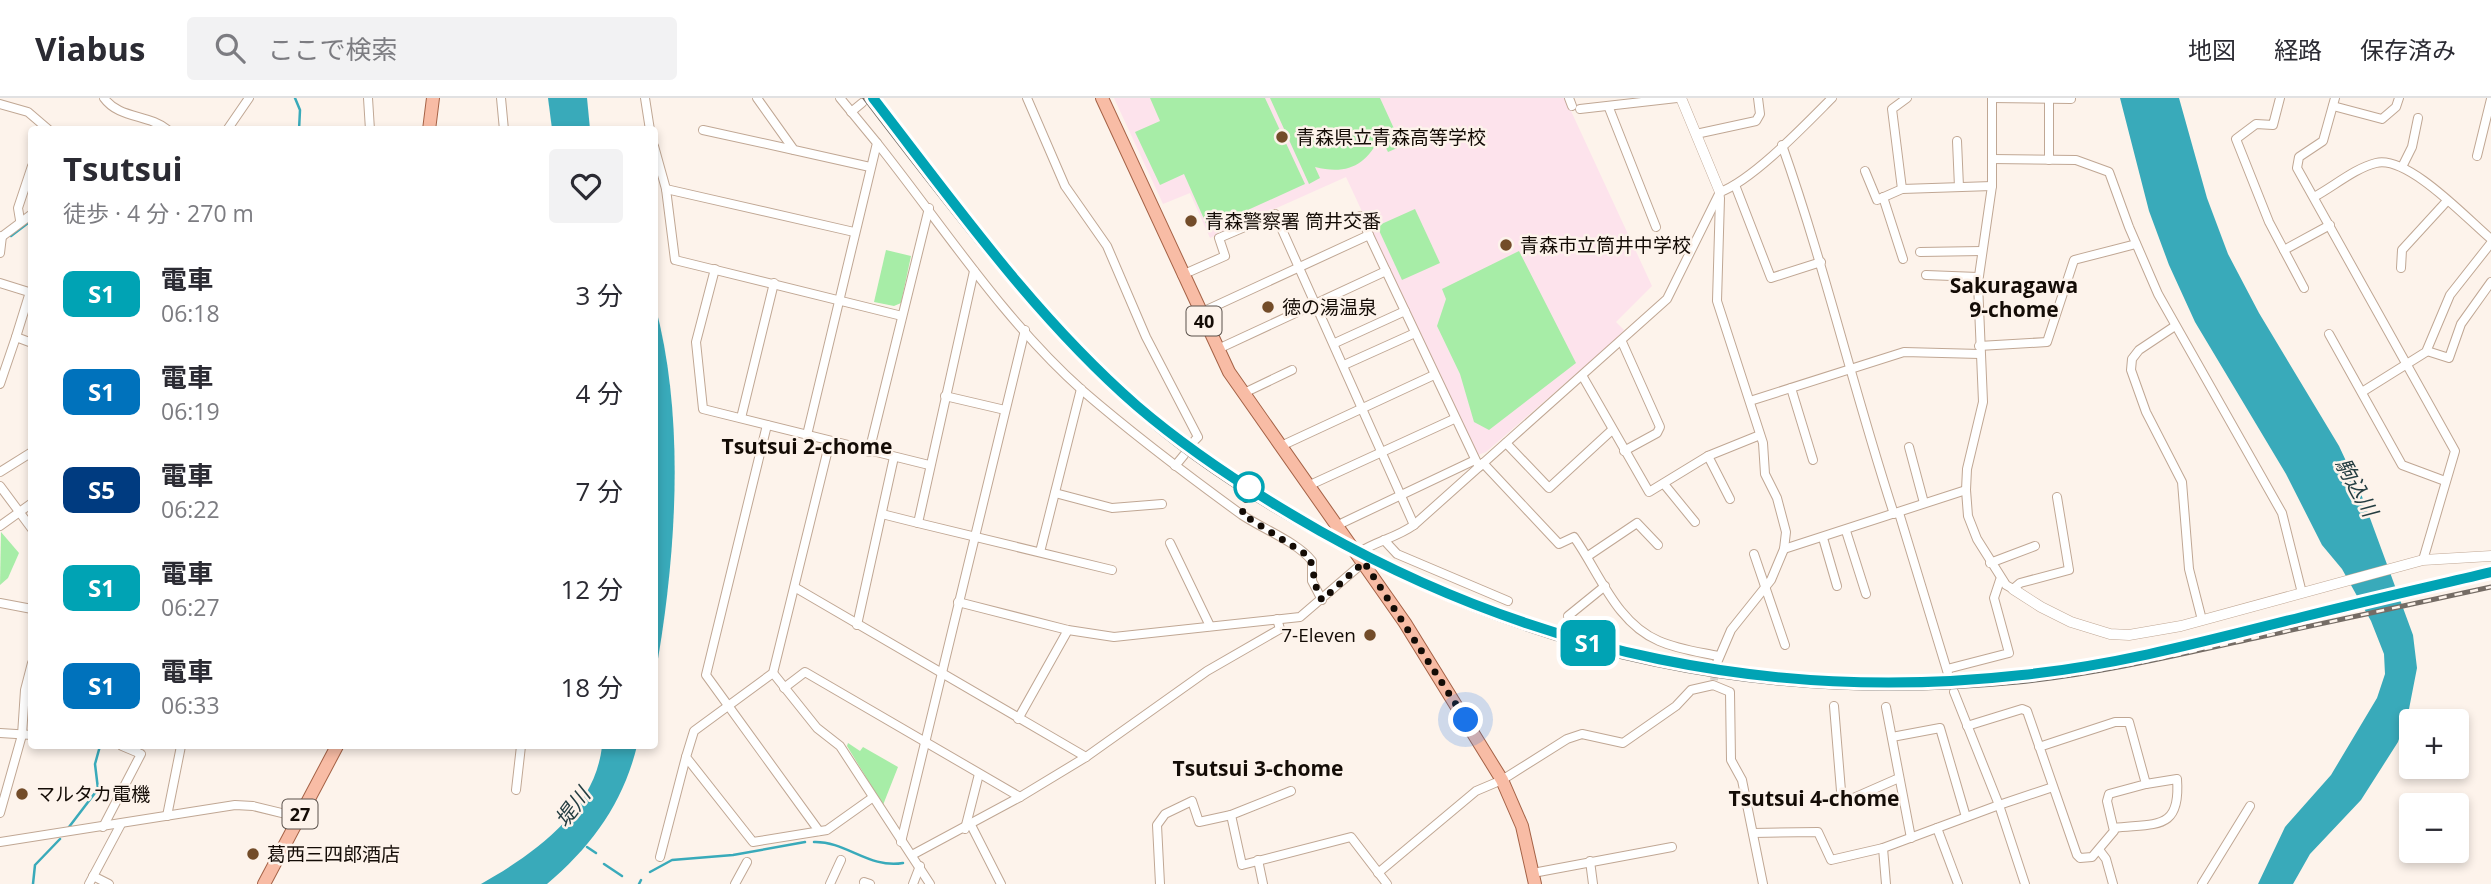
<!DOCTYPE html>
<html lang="ja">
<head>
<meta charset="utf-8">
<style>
  body { margin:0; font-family:"Open Sans","Noto Sans JP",sans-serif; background:#f2f2f3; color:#2b2b33; height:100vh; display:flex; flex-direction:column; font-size:26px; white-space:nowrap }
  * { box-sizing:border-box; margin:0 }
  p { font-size:23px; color:#7c7c81 }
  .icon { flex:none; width:38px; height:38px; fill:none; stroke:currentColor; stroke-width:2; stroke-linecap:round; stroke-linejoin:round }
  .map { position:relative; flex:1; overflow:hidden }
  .panel { position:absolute; left:28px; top:28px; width:630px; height:623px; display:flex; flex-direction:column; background:#fff; border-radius:7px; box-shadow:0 4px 10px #0003 }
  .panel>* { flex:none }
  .badge { padding:0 14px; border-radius:10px; font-size:24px; line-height:46px }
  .tools { position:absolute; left:2399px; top:611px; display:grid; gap:14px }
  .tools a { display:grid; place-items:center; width:70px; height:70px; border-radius:7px; background:#fff; box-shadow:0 4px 10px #0003; font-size:35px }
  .you { position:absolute; width:35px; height:35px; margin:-18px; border:5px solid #fff; border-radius:50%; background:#1a73e8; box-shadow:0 0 0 10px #1a73e833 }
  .map>.badge { position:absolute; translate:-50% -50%; box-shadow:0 0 0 4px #fff }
  .round { display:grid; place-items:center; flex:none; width:74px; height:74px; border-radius:7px; background:#f2f2f3 }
  .summary { display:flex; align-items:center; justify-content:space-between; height:119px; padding:0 35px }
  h1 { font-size:33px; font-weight:700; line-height:52px }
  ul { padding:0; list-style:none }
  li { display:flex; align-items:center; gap:21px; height:98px; padding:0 35px }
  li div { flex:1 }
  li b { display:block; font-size:26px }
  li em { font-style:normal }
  li .badge { min-width:77px; font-weight:700; text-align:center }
  header { display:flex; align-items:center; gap:42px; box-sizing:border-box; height:98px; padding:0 35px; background:#fff; border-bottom:2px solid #e1e1e2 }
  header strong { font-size:33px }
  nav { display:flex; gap:38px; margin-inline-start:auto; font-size:24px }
  .search { width:490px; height:63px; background:#f2f2f3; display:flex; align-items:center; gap:18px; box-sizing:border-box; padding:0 24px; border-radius:7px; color:#7c7c81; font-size:26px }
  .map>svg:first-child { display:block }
</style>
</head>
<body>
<header>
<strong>Viabus</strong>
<div class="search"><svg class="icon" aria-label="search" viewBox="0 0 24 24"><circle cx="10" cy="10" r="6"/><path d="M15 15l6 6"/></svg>ここで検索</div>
<nav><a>地図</a><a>経路</a><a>保存済み</a></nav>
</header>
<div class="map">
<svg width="2491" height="786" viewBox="0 0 2491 786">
  <rect width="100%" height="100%" fill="#fdf3eb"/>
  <polygon fill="#fde3ec" points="1114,0 1565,0 1652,188 1616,224 1624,232 1615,242 1486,354 1478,357 1458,320 1346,79 1210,140 1190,95 1163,106"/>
  <g fill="#a7eda7">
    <polygon points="1150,0 1265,0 1305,86 1208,130 1184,76 1160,87 1135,34 1160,23"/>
    <path d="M1270,0H1380L1402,48L1388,54L1380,38C1367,68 1346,77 1315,69L1320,80L1309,86Z"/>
    <polygon points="1415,111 1440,165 1402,182 1377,128"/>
    <polygon points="886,152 911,158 901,205 894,208 874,204"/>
    <polygon points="1519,153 1576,265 1489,332 1474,324 1460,276 1437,228 1446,201 1442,191"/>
    <polygon points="1,434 19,455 8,480 0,487"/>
    <polygon points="848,645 860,653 863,649 898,669 883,707 847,648"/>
  </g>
  <g fill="#39aaba">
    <polygon points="548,0 587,0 590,31 552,31"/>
    <polygon points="2120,0 2179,0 2207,100 2228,156 2259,215 2339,348 2360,393 2413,537 2417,570 2409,611 2398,644 2361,702 2310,756 2293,786 2258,786 2285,729 2331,677 2377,600 2385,576 2384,556 2371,523 2342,471 2322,447 2286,376 2195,224 2169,167 2149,113"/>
    <path d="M655,207C686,322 676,462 655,578Z"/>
    <path d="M602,648H637C623,705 592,748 547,786H481C534,756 595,713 602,648Z"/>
  </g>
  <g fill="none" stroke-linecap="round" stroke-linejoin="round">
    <g stroke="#39aaba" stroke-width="2.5">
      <polyline points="295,0 300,12 299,32"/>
      <polyline points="11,138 32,122"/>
      <polyline points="69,729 98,691 95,666 100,648"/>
      <path d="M814,744C846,743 869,771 903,765"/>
      <polyline points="587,749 596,755"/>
      <polyline points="604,766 622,778"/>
      <polyline points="650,774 672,762 733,757 805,744"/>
      <polyline points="33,786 35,767 60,741"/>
      <polyline points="639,786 641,782"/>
    </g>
    <g stroke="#dad0c9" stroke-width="8" stroke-dasharray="8 4" stroke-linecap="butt">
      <polyline points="1184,357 1195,342"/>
      <polyline points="1714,582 1716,567"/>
    </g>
    <defs>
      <g id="minor">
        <path d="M104,0C119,21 149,16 168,32"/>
        <polyline points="368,0 370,32"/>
        <polyline points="501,0 504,32"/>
        <polyline points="645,0 650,32"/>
        <polyline points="757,0 794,52 870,69"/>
        <polyline points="1027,0 1065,88 1107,148 1146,239 1198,339 1195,342"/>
        <polyline points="1569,0 1572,8"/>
        <polyline points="1992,0 1992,88 1978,185 1983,304 1967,371 1966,392 1968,418 1977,441 2006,487 2013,491 2020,485 2069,472 2057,399"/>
        <polyline points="1992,0 2071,1"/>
        <polyline points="2280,0 2273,27 2256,26 2236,41 2269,124 2304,190"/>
        <polyline points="2335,0 2323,43 2299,59 2297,70 2455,353 2423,462"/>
        <polyline points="0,6 28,14 49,32"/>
        <polyline points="2333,8 2382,21 2396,9 2399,0"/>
        <polyline points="1609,10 1656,129"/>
        <polyline points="1580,11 1677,0"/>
        <polyline points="851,14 862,5"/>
        <polyline points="227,32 249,0"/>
        <polyline points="703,32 794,52"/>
        <polyline points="1696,36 1756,23 1760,16 1758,0"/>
        <polyline points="1957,43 1959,89"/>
        <path d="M877,45C943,128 1003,222 1083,293C1134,337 1187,377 1242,417C1263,431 1297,444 1312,463V483L1322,502"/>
        <path d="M1782,47C1825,169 1854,294 1894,416"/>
        <polyline points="654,48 666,91 675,162 902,218"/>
        <polyline points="2477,58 2491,1"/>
        <polyline points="1992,61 2076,62 2109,74 2129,129 2158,196 2282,415 2302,495"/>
        <polyline points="2049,62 2049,1"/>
        <polyline points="2402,69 2412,49 2418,20"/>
        <polyline points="1865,73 1877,102 1902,91 1992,88"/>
        <polyline points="1735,87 1771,180 1821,164"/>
        <polyline points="666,91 854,134"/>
        <polyline points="1902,91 1892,11 1907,0"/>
        <polyline points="1883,99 1903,161"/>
        <path d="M2314,99C2333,89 2355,70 2376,65C2408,57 2467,121 2491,141"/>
        <polyline points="1360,118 1386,173"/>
        <polyline points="20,122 18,110 32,68"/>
        <polyline points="0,140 32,116"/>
        <polyline points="2284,152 2330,127"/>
        <polyline points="1920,154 1982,153"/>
        <polyline points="0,155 2,138"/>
        <polyline points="2401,170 2402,152 2446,104"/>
        <polyline points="715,171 696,244 703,311 929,367"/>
        <polyline points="974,173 918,425 1112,472"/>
        <polyline points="1182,177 1225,158 1219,140 1275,116 1414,427"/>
        <polyline points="1926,177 1978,179"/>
        <polyline points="0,185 32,195"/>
        <polyline points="1200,215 1369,137"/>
        <polyline points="2175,228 2139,252 2132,261 2131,272 2146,314 2182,384 2189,471 2202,522"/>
        <polyline points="2329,236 2402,367 2445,383"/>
        <polyline points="16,239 30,194"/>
        <polyline points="1622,244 1660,329 1657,335 1624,353"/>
        <polyline points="1335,245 1405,213"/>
        <polyline points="1979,248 2047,244 2074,162 2136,146"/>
        <polyline points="1218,251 1386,173 1479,369"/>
        <polyline points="2427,253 2449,260 2461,226 2491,184"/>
        <polyline points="1344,267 1415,235"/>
        <polyline points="1583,279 1649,394 1708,358 1760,337"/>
        <polyline points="0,286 16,239 32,245"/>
        <polyline points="1791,290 1813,362"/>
        <polyline points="2362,294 2426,254 2450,197 2491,145"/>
        <polyline points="1244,295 1292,272"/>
        <polyline points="945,298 1005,312"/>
        <polyline points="1750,303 1904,254 1980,256"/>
        <polyline points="741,320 774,185"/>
        <polyline points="767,327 706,577 819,733"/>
        <polyline points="807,337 877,45 840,0"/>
        <polyline points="830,343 773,575 694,633 686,659 753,744 827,732 872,700"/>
        <polyline points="1506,345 1549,390 1612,332"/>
        <polyline points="1281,348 1434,277"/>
        <polyline points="1909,349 1924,405"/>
        <polyline points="869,354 929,110"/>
        <polyline points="1708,358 1730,401"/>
        <path d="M1483,365L1559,446L1574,439C1599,474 1616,525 1659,543C1677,551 1699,554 1718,558"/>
        <polyline points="1175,368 1184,357"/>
        <polyline points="0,374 32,354"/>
        <polyline points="1664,386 1695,424"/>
        <polyline points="1310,387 1454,321"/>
        <polyline points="0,388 32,431"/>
        <polyline points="1055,395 1112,410 1162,406"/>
        <polyline points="1899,415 1949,579"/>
        <polyline points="882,416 918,425"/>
        <polyline points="1338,427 1475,362"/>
        <polyline points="0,428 32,405"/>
        <polyline points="1846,433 1866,496"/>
        <polyline points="1823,440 1837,488"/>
        <polyline points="1384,442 1397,456 1508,503"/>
        <polyline points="1170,445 1210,528"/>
        <polyline points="1784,451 1966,392"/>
        <polyline points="1040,454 1081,291"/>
        <path d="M1358,455C1376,443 1396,440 1414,427L1667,201L1720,94C1753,82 1806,26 1832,0"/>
        <polyline points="1754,456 1785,547"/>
        <polyline points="1588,458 1637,425 1658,447"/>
        <polyline points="1990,465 2035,448"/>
        <polyline points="796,490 1086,659"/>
        <polyline points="958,504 1068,532 1114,539 1300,519 1364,464"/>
        <polyline points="0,505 32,511"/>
        <polyline points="1568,518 1605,488"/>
        <polyline points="857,527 894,359"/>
        <polyline points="1716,567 1731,532 1771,482 1784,451 1786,434 1777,400 1765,376 1763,345 1717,203 1720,100"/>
        <polyline points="1947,571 2009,555 1994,500 2000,482"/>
        <polyline points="773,575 817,630 840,648 930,786"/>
        <polyline points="784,590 805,574 1020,699"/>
        <polyline points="1834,608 1842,705 1899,680"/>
        <polyline points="1886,609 1911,740"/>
        <polyline points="1018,621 1068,532"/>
        <polyline points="1967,628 2022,611 2027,613 2077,757 2080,760 2092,759 2114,733 2107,703 2109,696 2146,686 2129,624 2115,624 2039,649"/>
        <polyline points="0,635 32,637"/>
        <polyline points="1892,639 1940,630 1966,719"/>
        <polyline points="516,692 521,648"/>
        <polyline points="0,715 22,637 25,592 32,565"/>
        <polyline points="1231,717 1242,767 1351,739 1387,786"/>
        <polyline points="167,718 181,648"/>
        <polyline points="971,727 1001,786"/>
        <polyline points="103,729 141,656 122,648"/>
        <polyline points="1937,730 1958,786"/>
        <path d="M2114,730C2156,725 2181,733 2177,681L2146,686"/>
        <polyline points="965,731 979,676"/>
        <polyline points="1753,735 1818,734 1831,762 1883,750"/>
        <polyline points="0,744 235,707 253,708 298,719"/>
        <polyline points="901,744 1025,232"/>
        <polyline points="2100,753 2106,761 2113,786"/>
        <polyline points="912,757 1020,699 1086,659 1207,573 1280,531 1277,521"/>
        <polyline points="660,759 686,659"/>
        <polyline points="1258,762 1263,786"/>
        <polyline points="1590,763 1593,786"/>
        <polyline points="1378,775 1476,693 1502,682 1567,641 1582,636 1623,645 1676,608 1691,592 1713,587 1730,594 1731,662 1742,682 1763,786"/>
        <polyline points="1533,775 1672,749"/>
        <polyline points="93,778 109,786"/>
        <polyline points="864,784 870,786"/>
        <polyline points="89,786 121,726"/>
        <polyline points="735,786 747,764"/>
        <polyline points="830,786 841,762"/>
        <polyline points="913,786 920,768"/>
        <polyline points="1160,786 1157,727 1165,716 1192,703 1199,724 1231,717 1291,693"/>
        <polyline points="1886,786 1883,750 1999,707 1954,594"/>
        <polyline points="2025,786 1999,707 2053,689"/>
        <polyline points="2202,786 2250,708"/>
      </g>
      <g id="tertiary">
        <polyline points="1681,0 1720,94"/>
        <polyline points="2013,491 2041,509 2071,524 2110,536 2129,537 2181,528 2423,462 2491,458"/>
      </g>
      <g id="primary">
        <polyline points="1102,0 1229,274 1405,525 1502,682 1522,728 1535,786"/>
        <polyline points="429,32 433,0"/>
        <polyline points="264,786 337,648"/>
      </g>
    </defs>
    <use href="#minor" stroke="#c0a794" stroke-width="10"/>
    <use href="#tertiary" stroke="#c0a794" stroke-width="11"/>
    <use href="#primary" stroke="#a56246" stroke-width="14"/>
    <use href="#minor" stroke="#fff" stroke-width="8"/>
    <use href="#tertiary" stroke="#fff" stroke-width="10"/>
    <use href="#primary" stroke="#f8bca5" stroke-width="12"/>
    <defs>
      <g id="rail">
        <path d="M865,0C948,108 1030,217 1131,309C1185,358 1250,400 1314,435C1538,561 1762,609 2018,584C2098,576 2177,557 2255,540C2334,523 2412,506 2491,489"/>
        <polyline points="2283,524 2491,474"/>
      </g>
    </defs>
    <use href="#rail" stroke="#756c65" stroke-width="5"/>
    <use href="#rail" stroke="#fdf3eb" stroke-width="2.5" stroke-dasharray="8" stroke-linecap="butt"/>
  </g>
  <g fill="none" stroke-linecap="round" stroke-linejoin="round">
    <defs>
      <path id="line" d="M873,0C955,106 1035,219 1137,308C1193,356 1257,397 1320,433C1537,555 1774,605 2022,577C2118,567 2210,542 2302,519C2365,503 2428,489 2491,474"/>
    </defs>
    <use href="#line" stroke="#fff" stroke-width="16"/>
    <use href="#line" stroke="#00a3b4" stroke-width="10"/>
    <path stroke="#140c06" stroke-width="7" stroke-dasharray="0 12.6" d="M1249,389L1242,416L1307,457C1316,468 1311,485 1322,502L1364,464L1466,622"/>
  </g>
  <g fill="#734c29" stroke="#fdf3eb" stroke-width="2.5">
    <circle cx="1282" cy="39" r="7"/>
    <circle cx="1191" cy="123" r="7"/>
    <circle cx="1506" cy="147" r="7"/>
    <circle cx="1268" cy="209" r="7"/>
    <circle cx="1370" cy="537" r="7"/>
    <circle cx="22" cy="696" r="7"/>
    <circle cx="253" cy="756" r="7"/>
  </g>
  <circle fill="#fff" stroke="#00a3b4" stroke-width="3.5" cx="1249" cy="389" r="14"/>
  <g text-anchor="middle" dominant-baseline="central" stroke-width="5" stroke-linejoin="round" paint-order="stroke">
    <g fill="#fdf3eb" stroke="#5a514b" stroke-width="2">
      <rect x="1186.5" y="208.5" width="35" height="29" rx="5"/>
      <rect x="282.5" y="701.5" width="35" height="29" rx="5"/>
    </g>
    <g font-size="18" font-weight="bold" fill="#140c06">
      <text x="1204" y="223">40</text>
      <text x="300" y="716">27</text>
    </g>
    <g font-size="19" fill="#140c06" stroke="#fdf3eb" text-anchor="start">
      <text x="1296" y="39">青森県立青森高等学校</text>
      <text x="1205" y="123">青森警察署 筒井交番</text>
      <text x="1520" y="147">青森市立筒井中学校</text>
      <text x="1282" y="209">徳の湯温泉</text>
      <text x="1356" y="537" text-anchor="end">7-Eleven</text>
      <text x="36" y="696">マルタカ電機</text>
      <text x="267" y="756">葛西三四郎酒店</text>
    </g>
    <g font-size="21" font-weight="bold" fill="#140c06" stroke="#fdf3eb">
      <text x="2014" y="187">Sakuragawa<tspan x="2014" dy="24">9-chome</tspan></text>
      <text x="807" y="348">Tsutsui 2-chome</text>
      <text x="1258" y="670">Tsutsui 3-chome</text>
      <text x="1814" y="700">Tsutsui 4-chome</text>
    </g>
    <g font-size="21" font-style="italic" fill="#243d41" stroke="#fdf3eb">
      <text transform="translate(2357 389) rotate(61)">駒込川</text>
      <text transform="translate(572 709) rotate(-53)">堤川</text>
    </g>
  </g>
</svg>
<div class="tools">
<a>+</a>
<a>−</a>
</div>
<div class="you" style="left:1466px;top:622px"></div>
<b class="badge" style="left:1588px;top:545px;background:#00a3b4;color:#fff">S1</b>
<section class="panel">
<div class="summary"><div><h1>Tsutsui</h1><p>徒歩 · 4 分 · 270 m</p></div><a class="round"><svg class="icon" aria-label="heart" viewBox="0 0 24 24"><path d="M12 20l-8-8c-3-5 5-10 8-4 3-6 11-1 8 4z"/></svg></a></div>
<ul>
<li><span class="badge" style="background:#00a3b4;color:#fff">S1</span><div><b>電車</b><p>06:18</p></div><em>3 分</em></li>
<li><span class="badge" style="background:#0072bc;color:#fff">S1</span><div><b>電車</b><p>06:19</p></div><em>4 分</em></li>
<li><span class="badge" style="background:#003b80;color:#fff">S5</span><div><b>電車</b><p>06:22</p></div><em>7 分</em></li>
<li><span class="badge" style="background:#00a3b4;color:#fff">S1</span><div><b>電車</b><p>06:27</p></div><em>12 分</em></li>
<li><span class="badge" style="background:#0072bc;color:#fff">S1</span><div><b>電車</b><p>06:33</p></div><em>18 分</em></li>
</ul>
</section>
</div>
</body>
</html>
